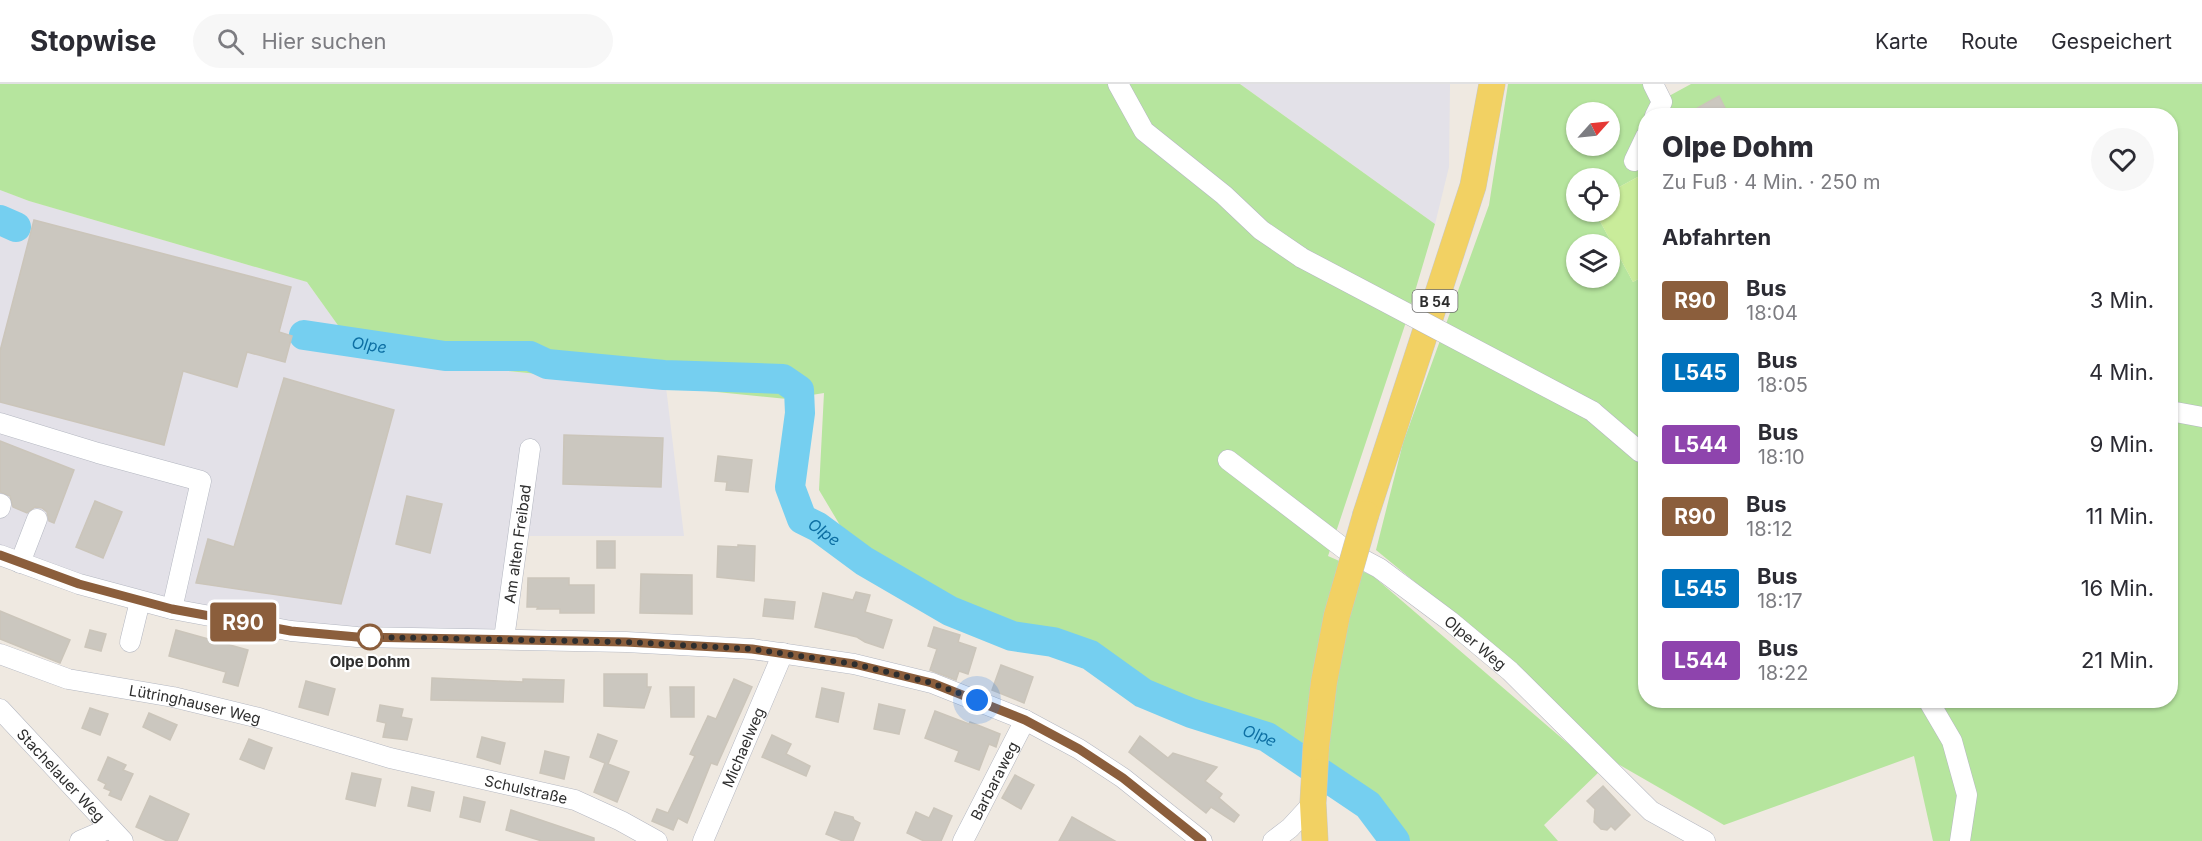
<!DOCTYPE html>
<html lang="de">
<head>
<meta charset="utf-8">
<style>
  body { margin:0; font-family:Inter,sans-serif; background:#f7f7f7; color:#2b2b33; height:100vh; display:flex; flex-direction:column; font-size:22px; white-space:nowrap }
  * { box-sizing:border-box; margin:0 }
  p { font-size:20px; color:#7c7c81 }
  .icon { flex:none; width:33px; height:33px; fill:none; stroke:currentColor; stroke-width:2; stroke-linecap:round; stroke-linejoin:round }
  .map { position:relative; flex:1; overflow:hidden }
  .sheet { position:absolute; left:1638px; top:24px; width:540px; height:600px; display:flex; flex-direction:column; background:#fff; border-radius:24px; box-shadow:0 2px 4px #0004 }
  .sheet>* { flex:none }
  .badge { padding:0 12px; border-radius:4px; font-size:21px; line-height:39px }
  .needle { width:39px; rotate:63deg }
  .buttons { position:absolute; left:1566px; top:18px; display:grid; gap:12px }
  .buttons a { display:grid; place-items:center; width:54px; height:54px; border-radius:50%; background:#fff; box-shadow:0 2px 4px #0004; font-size:30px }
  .you { position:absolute; width:30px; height:30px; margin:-15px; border:4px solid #fff; border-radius:50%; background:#1a73e8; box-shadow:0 0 0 9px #1a73e833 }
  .map>.badge { position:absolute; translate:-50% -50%; box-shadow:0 0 0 3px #fff }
  h2 { padding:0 24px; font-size:22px; line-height:54px }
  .round { display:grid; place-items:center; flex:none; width:63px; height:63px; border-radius:32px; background:#f7f7f7 }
  .summary { display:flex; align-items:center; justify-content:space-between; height:102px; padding:0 24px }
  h1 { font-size:28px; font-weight:800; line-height:45px }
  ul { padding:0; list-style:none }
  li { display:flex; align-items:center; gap:18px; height:72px; padding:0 24px }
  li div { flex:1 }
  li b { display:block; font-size:22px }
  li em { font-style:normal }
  li .badge { min-width:66px; font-weight:700; text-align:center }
  header { display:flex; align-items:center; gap:36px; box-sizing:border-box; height:84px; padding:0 30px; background:#fff; border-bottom:2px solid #e1e1e2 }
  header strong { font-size:28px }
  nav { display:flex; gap:33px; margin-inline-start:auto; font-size:21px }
  .search { width:420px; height:54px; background:#f7f7f7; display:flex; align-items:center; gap:15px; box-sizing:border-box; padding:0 21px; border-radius:33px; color:#7c7c81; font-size:22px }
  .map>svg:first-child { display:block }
</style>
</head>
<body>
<header>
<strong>Stopwise</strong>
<div class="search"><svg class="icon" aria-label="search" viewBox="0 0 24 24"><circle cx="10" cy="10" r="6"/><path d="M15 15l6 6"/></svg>Hier suchen</div>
<nav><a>Karte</a><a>Route</a><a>Gespeichert</a></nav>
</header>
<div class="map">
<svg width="2202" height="757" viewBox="0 0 2202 757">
  <rect width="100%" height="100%" fill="#efe9e1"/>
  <g fill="#e3e1e8">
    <polygon points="1240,0 1450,0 1449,83 1435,140"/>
    <polygon points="0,106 29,117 307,198 360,272 666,303 684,452 519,452 504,555 291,547 0,471"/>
  </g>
  <g fill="#b6e59e" fill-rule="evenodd">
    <polygon points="0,0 1240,0 1435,140 1405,241 1328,472 1373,492 1600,687 1544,741 1558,757 1405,757 1373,717 1271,648 1192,622 1153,605 1096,568 1065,553 1018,546 964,524 844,448 819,406 824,309 787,315 360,272 307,198 29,117 0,106"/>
    <path d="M1508,0H1663L1669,12L1691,0H2202V757H1933L1914,672L1724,741L1611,676L1499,567L1376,466L1403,359L1489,121ZM1576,28H1610V62H1576ZM1646,32H2170V616H1646L1645,191L1633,198L1595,128H1576V94H1610V108L1645,89ZM1576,160H1610V194H1576Z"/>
  </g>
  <polygon fill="#c9ec9a" points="1645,89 1645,191 1633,198 1595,128 1610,128 1610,108"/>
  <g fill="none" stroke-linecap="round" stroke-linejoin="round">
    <g stroke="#75cff0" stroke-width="30">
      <polyline points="0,136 16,143"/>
      <path id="s1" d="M304,251L445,272H530L547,280L664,291L783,295L799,306L800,329L790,403L802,435L818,443L864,477L950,527L1012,552L1053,558L1090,571L1143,609L1191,629L1267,653L1368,721L1395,757"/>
    </g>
  </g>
  <g fill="#cbc7bf" stroke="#cbc5ba" stroke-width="1.5">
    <polygon points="1719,12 1729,32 1683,32"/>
    <polygon points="34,136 291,203 279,248 292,252 285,278 247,268 237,303 183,287 164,361 0,318 0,267"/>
    <polygon points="284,294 394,326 341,520 196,499 208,455 234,463"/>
    <polygon points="564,351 663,354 661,403 563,400"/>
    <polygon points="0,357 74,386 54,439 49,437 47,428 42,424 35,423 27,429 13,423 10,412 0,408"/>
    <polygon points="718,372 752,376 748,408 726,406 727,398 715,397"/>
    <polygon points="407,412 442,420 430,469 396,460"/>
    <polygon points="95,417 122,428 103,474 76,463"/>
    <rect x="597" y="457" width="18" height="27"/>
    <polygon points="738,461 755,462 754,497 717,493 718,462 738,463"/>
    <polygon points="641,490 692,491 692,530 640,529"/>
    <polygon points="528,494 569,494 569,501 594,501 594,529 560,529 560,525 537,525 538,523 527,523"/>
    <polygon points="856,508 870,511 865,528 892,536 883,564 865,558 857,553 815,543 823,509 853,516"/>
    <polygon points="765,515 795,518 793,535 763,532"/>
    <polygon points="0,527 70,556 60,579 0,555"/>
    <polygon points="934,543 960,551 958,558 976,564 968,590 959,587 956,596 930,586 937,565 928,562"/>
    <polygon points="90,546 106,550 101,567 85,563"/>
    <polygon points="176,546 248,566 238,602 223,598 226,588 169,572"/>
    <polygon points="1001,581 1033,593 1024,619 992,606"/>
    <polygon points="604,590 647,590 647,603 651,603 644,624 604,622"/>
    <polygon points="432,594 523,598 523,595 564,596 563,618 431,616"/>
    <polygon points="734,595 752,603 717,681 711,679 687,739 678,734 673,746 652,737 657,725 668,729 695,672 690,670 708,632 716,635"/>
    <polygon points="306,597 335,605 328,631 299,623"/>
    <polygon points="670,603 694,603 694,633 671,633"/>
    <polygon points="822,604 844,609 838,638 816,633"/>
    <polygon points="879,620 905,626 899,650 874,645"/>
    <polygon points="380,621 403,625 401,633 412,635 407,656 383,653 386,639 377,637"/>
    <polygon points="90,624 108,630 100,651 82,644"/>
    <polygon points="935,627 969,640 970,638 1000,650 996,663 989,660 979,686 955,677 959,667 925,654"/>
    <polygon points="149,629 177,641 170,656 143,643"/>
    <polygon points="598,650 617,657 608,680 629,688 617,718 594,708 605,679 590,673"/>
    <polygon points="772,651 791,660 786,670 810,682 806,692 762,673"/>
    <polygon points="1140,652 1168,674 1173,669 1217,683 1205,697 1222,710 1219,714 1239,731 1234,738 1211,723 1206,729 1129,668"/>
    <polygon points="482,653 505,659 500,680 477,673"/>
    <polygon points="249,655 272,664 264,685 240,675"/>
    <polygon points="545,667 569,673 564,695 540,689"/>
    <polygon points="108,673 126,681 123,686 133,690 121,716 109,711 111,707 104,704 106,700 98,696"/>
    <polygon points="352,689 381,695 375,722 346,715"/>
    <polygon points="1015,691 1034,701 1021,725 1002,714"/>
    <polygon points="1603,702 1630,731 1615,746 1611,742 1607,746 1601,745 1594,738 1595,725 1587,717"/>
    <polygon points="412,703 434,708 430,727 408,722"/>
    <polygon points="150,712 189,730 177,757 167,757 136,743"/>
    <polygon points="464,713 485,718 480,738 460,733"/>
    <polygon points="934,724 952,732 941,757 924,757 907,749 916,728 929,734"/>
    <polygon points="511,726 594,754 594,757 542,757 506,746"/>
    <polygon points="835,728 853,733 854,736 860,739 853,757 843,757 826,750"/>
    <polygon points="1072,733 1115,757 1059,757"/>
  </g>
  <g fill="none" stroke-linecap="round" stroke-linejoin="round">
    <defs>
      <g id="minor">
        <polyline points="1118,0 1144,47 1224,111 1261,146 1302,174"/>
        <polyline points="1653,0 1662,18 1655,32"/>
        <polyline points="1634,77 1646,52"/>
        <polyline points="1592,327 1640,368 1646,368"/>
        <polyline points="2170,327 2202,333"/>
        <polyline points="0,339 98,369 201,397 172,525"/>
        <path id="s2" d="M1228,376L1347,467L1379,484L1450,537L1510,587L1651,727L1705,757"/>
        <polyline points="0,424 1,420"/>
        <polyline points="0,471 79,500 172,525 291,547 357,553 626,558 752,565 854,580 932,599 1025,636 1079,665 1123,694 1202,757"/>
        <polyline points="20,479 37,435"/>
        <path id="s3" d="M504,555L530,365"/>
        <polyline points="130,558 140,517"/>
        <path id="s4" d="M0,570L68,595L173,613L259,634L390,674L575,716L621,737L657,757"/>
        <polyline points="1928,616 1952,657 1967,711 1960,757"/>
        <path id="s5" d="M0,625L123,757"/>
        <polyline points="80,757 110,744"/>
        <path id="s6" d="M703,757L783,569"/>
        <path id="s7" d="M963,757L1025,636"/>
        <polyline points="1273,757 1290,744 1313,719"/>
      </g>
      <g id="major">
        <polyline points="1366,430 1473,102 1492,0"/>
        <polyline points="1315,757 1313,719 1316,663"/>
      </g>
    </defs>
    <use href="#minor" stroke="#b4b7c1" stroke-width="21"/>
    <use href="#major" stroke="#c9c9c9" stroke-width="27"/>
    <use href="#minor" stroke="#fff" stroke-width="20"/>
    <use href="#major" stroke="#f2d163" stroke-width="26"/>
    <defs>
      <polyline id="minor-bridge" points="1302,174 1592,327"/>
      <polyline id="major-bridge" points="1316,663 1324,598 1337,531 1366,430"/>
    </defs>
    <use href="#minor-bridge" stroke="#b4b7c1" stroke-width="21" stroke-linecap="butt"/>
    <use href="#major-bridge" stroke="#c9c9c9" stroke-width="27" stroke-linecap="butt"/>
    <use href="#minor-bridge" stroke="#fff" stroke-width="20"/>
    <use href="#major-bridge" stroke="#f2d163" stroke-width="26"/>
  </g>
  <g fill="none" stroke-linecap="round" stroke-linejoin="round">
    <defs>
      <polyline id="line" points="0,471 79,500 172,525 291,547 357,553 626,558 752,565 854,580 932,599 1025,636 1079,665 1123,694 1202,757"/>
    </defs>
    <use href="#line" stroke="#fff" stroke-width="14"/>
    <use href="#line" stroke="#8b5e3c" stroke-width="9"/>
    <polyline stroke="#2e2e2e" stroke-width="6" stroke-dasharray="0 10.8" points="370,553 626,558 752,565 854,580 932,599 977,616"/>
  </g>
  <circle fill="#fff" stroke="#8b5e3c" stroke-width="3" cx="370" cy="553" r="12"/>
  <g text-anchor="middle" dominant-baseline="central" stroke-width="4.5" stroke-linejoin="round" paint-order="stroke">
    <rect fill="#fff" stroke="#6d6d6d" stroke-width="1.5" x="1412.5" y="206" width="45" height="22" rx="4.5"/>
    <g font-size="14" font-weight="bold" fill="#2e2e2e">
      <text x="1435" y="217">B 54</text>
    </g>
    <g font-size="15" fill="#2e2e2e" stroke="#fff">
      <text stroke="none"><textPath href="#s3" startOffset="96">Am alten Freibad</textPath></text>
      <text stroke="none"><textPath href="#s2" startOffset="308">Olper Weg</textPath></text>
      <text stroke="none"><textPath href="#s4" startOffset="202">Lütringhauser Weg</textPath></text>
      <text stroke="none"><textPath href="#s6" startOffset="102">Michaelweg</textPath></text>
      <text stroke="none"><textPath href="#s5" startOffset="90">Stachelauer Weg</textPath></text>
      <text stroke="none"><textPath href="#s7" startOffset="68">Barbaraweg</textPath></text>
      <text stroke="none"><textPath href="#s4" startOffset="544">Schulstraße</textPath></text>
    </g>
    <g font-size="15" font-weight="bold" fill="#2e2e2e" stroke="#fff">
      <text x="370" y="577">Olpe Dohm</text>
    </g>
    <g font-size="16" font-style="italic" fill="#0d6fa3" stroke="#fff">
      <text stroke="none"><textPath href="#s1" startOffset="66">Olpe</textPath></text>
      <text stroke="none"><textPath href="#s1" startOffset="660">Olpe</textPath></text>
      <text stroke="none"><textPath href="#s1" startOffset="1146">Olpe</textPath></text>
    </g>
  </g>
</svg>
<div class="buttons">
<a><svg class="needle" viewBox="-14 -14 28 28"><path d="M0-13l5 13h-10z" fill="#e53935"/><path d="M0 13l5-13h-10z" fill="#7c7c81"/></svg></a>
<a><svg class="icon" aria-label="locate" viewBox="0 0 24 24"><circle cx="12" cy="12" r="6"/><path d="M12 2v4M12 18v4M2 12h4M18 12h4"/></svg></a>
<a><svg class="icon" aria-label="layers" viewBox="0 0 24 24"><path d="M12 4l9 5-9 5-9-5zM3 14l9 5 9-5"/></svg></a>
</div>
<div class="you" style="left:977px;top:616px"></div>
<b class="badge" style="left:243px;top:538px;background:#8b5e3c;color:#fff">R90</b>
<section class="sheet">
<div class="summary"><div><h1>Olpe Dohm</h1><p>Zu Fuß · 4 Min. · 250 m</p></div><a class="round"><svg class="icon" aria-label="heart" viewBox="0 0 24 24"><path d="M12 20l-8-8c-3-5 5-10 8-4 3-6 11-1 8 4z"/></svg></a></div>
<h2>Abfahrten</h2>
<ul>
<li><span class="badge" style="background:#8b5e3c;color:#fff">R90</span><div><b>Bus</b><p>18:04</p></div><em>3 Min.</em></li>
<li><span class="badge" style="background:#0072bc;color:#fff">L545</span><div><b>Bus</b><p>18:05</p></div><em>4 Min.</em></li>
<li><span class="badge" style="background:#8e44ad;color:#fff">L544</span><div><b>Bus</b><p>18:10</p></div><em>9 Min.</em></li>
<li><span class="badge" style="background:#8b5e3c;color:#fff">R90</span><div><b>Bus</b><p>18:12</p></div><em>11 Min.</em></li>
<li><span class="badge" style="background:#0072bc;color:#fff">L545</span><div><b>Bus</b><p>18:17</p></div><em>16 Min.</em></li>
<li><span class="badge" style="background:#8e44ad;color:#fff">L544</span><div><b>Bus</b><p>18:22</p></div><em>21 Min.</em></li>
</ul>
</section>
</div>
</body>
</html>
